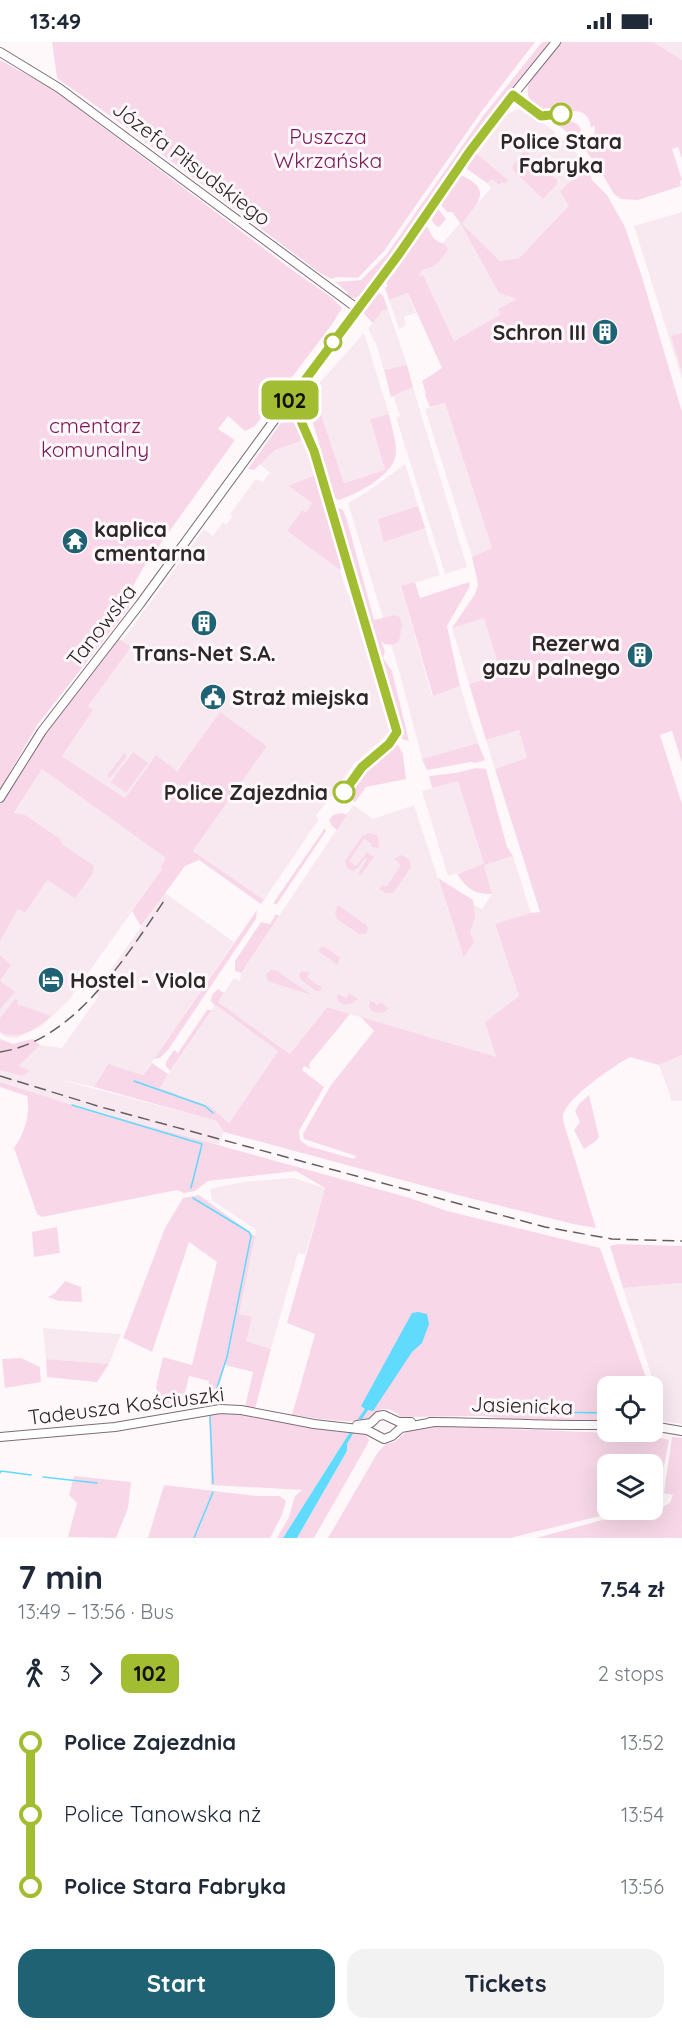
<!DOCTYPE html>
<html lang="en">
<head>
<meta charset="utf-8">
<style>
  body { margin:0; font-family:Quicksand,sans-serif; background:#f2f2f3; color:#1f2937; height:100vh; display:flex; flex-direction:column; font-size:22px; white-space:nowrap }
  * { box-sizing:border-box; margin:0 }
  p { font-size:20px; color:#747a83 }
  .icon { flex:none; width:33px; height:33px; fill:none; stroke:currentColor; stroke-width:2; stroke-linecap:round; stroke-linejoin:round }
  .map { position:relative; height:1496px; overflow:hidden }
  .details { display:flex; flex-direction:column; background:#fff; flex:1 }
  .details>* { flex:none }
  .badge { padding:0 12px; border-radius:9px; font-size:21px; line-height:39px }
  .buttons { position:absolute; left:597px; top:1334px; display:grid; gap:12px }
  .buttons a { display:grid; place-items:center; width:66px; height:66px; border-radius:12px; background:#fff; box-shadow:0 6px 24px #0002; font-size:30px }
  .map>.badge { position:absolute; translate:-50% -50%; box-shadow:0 0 0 3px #fff }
  .legs { display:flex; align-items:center; gap:9px; height:66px; padding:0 18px; font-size:20px }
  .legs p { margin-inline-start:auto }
  .head { display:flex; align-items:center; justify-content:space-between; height:102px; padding:0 18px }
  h1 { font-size:33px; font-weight:700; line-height:45px }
  .primary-button { display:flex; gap:12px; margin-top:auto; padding:12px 18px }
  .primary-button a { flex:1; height:69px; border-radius:18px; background:#1e6274; color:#fff; font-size:24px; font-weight:700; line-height:69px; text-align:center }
  .primary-button a+a { background:#f2f2f3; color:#1f2937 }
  ul { padding:0 18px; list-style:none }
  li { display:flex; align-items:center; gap:21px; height:72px; font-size:22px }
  li i { display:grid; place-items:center; width:9px; height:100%; margin:0 8px; background:currentColor }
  li i::after { content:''; width:15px; height:15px; margin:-8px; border:4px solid; border-radius:50%; background:#fff }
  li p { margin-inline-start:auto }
  li:first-child i { background:linear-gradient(#0000 50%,currentColor 0) }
  li:last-child i { background:linear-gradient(currentColor 50%,#0000 0) }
  .status { display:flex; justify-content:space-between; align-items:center; height:42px; padding:0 30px; background:#fff; direction:ltr }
  .status svg { height:16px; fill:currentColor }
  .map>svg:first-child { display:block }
</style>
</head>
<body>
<div class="status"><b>13:49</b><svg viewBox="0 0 49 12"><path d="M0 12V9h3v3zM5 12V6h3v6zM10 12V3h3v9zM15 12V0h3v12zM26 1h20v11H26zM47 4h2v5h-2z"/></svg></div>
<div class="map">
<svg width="682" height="1496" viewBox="0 0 682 1496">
  <rect width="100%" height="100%" fill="#fff8fb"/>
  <g fill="#f8e9f0">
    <polygon points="653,0 682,0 682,18"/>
    <polygon points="519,67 528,70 549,85 588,122 560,149 570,164 519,216 500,219 464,184 499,251 518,257 501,274 454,299 418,229 491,146 487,141 497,129 477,112 507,72"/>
    <polygon points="682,170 682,337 634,184"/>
    <polygon points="408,251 416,271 404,275 406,284 399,287 389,258"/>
    <polygon points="388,267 407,323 384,328 376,302 368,287 382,269"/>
    <polygon points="364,291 389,372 370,377 385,428 344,441 313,348"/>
    <polygon points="413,345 467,525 445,532 396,375 400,374 393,353"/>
    <polygon points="445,361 492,506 472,515 425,367"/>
    <polygon points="304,394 311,408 316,433 289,445 312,461 306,470 302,468 287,489 340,528 345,545 358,574 390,690 353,723 316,774 319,777 264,858 193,809 267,704 221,671 176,729 156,713 125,756 55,709 130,605 122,599 204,487 213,494 223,480 226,483 233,474 230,472 256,437 263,440 269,431 274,434 259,422 276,405"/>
    <polygon points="405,422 440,533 401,545 432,654 460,644 478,701 422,717 400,632 348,461 367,450"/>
    <polygon points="484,575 501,632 469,642 452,586"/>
    <polygon points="519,688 528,717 495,727 486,698"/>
    <polygon points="42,727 167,816 161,826 162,827 69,958 42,984 17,996 6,995 0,991 0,795"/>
    <polygon points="458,738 484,822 513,814 531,871 495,883 519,954 486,980 496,1016 327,965 290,1012 218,960 234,936 240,939 241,931 353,763 373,777 414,763 455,889 472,862 482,867 492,852 484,823 448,834 422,749"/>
    <polygon points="165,851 234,900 143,1033 108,1022 94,1045 57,1037 218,1079 224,1090 219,1103 39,1053 0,1040 0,1015 19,1024 40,1003 62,1006 98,955 95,950"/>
    <polygon points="216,962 278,1009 229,1081 211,1065 159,1046"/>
    <polygon points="682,1013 682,1059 672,1059 659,1023"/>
    <polygon points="293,1136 325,1146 305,1213 298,1211 271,1307 246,1299 239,1272 256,1188 212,1158 210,1147 243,1140"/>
    <polygon points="682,1241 682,1382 661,1379 659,1357 623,1246"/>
    <polygon points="43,1286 121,1292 109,1322 46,1317"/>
  </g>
  <g fill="#f8d8e8">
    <polygon points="52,0 535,0 481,70 384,209 358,236 337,235 331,237 320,231 127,86 57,36"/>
    <polygon points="542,0 553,0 366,251 355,256 347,254 348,251 336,240 361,238 387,212 483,74"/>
    <path d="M561,0H653L682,18V117L678,105L672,107L682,138L680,139L681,144L638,158L621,157L614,152L595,120L583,106L584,100L588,102C593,97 595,91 595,84L591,85C586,57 561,75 545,71C533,68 524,53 529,41C536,27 551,13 561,0Z"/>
    <polygon points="0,18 51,46 295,230 331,255 342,266 333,281 255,384 245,389 228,374 218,387 235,398 143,526 126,557 129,561 129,566 38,682 0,747"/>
    <path d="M562,79C570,79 578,79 581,88L579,94L574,96L557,82Z"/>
    <polygon points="523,110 528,111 557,138 557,142 543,157 513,128 513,124"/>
    <polygon points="475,112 477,112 508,138 505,142 502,140 499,143 492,137 487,141 467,127 466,124"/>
    <path d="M588,122L592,138L607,153L625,185L642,235L682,370V721L672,689L660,693L682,762V1013L659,1023L630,1015C614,1024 564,1057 563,1075C563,1079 564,1082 565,1085L596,1186L573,1182L465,1155L224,1090L217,1079L94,1045L108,1022L143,1033L152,1021L168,1032L160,1046L211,1065L229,1081L278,1009L216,963L215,964L211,959L212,953L218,947L224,951L218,960L290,1012L327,965L350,972L309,1022L310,1027L304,1024L302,1028L324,1045L299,1089L300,1098L308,1104L354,1117L356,1114L304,1097L303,1092L331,1043L374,989L361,975L496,1015L485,980L519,954L495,882L531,871L540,870L495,727L527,716L519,688L486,698L469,642L501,632L484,576L452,586L475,552L478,542L472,515L492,506L445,361L430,365L425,353L426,352L422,339L442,326L408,251L389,258L385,246L388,244L386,241L427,184C431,193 434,200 445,202L448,208C442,216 435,227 423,227L419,234L423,233L454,299L500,273L498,267L517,257L499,251L461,182L452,170H447L441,163L461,133C495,149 476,161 462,182L500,219L519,216L569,164L560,149Z"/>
    <polygon points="438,167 446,177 439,185 436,184 431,177"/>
    <polygon points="379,251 383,254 388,267 382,269 373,281 363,271"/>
    <polygon points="682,291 682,330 671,294"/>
    <polygon points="407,323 413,345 391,355 384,328"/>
    <path d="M313,348L344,441L385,428L370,377L389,372C391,384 396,397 396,409C397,432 356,453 338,458L335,456L306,357L307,350Z"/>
    <path d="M288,371C299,374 305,389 300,399L275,408L254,428L248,427Z"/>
    <polygon points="316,433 342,521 340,528 287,489 302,468 306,470 312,461 288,444"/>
    <polygon points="418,464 425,486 384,500 378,477"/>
    <polygon points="336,465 343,468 347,478 374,578 395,573 400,575 402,583 399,600 392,603 384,602 381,599 385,609 383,616 392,629 409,699 402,697 401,687"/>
    <polygon points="415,540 420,556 469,540 470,544 447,584 460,644 433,654 401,544"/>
    <polygon points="118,596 131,605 88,664 93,668 62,714 125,756 156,713 177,729 220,670 267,704 193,809 264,858 261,862 199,818 185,824 141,884 132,869 162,827 160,826 166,816 42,727 14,771 25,773 60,797 63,803 94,824 93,831 75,856 47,838 25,871 18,867 0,899 0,762 49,684"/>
    <polygon points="478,701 485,718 476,721 471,720 427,728 422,717"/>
    <path d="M393,703H398L403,712L406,737L366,745L355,760L348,755C357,732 375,720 393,703Z"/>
    <polygon points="133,710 148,721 126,751 111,740"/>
    <polygon points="124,711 127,714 110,736 107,734"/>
    <path d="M476,726L486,727L507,805L513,814L484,823L492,852C473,852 468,847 457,832L484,822L458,739L432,746L429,734L455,731Z"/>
    <polygon points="342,771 347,773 337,788 332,784 329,778 333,773"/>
    <polygon points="325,786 326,789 277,862 274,862 274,860"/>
    <polygon points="370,791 376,793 379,798 378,807 375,805 374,806 371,804 372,802 364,797 349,819 356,824 367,810 374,815 360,834 359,830 367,817 365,816 358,826 353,829 347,826 345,819 362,794"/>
    <path d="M402,813L409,817L411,825L394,850C388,853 384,851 379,847L382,843L386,845L401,823L394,817Z"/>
    <polygon points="438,836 473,858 475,874 470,891 474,900 464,915"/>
    <polygon points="338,863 366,883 368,887 366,892 359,892 337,877 335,870"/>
    <polygon points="257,868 256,877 168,1008 160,1016 154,1017"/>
    <polygon points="276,872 279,874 241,931 235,929 235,919 261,880 270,882"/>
    <polygon points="324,904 340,916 338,923 319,910 320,906"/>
    <polygon points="0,913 11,923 0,939 15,950 0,967"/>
    <polygon points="272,927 277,929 312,953 270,940 267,937 266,932"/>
    <polygon points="302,929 310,930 307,935 322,946 320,949 316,949 300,937 299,932"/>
    <path d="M349,951L358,957C352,963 345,965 338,959L337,952L346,956Z"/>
    <path d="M15,957L18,959L17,962L51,974C36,987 20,999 0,990V976Z"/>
    <polygon points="370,958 378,963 380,960 389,966 383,971 373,970 369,965"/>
    <polygon points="207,968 212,968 170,1029 166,1024 166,1020 174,1008 178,1011"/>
    <polygon points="0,997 13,1002 33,997 40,1003 19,1024 30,1029 22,1034 0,1028"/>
    <path d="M0,1040L66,1061L410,1156L447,1169L600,1206L649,1344H608L607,1378H516L482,1374L401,1375C396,1370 391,1367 384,1367C376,1368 374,1374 368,1377C354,1383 308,1375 292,1373L315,1292L287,1281L325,1146L296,1129L208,1139L195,1149L184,1151L177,1148L42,1175L37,1172L14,1106C24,1093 31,1070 27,1054L0,1045Z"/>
    <polygon points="589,1053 599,1095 596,1099 584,1107 574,1088 580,1080 575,1069 579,1062"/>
    <polygon points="199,1153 255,1194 239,1272 252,1275 246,1299 271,1307 255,1367 245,1365 253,1330 225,1323 214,1362 204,1363 209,1339 189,1334 184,1356 189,1363 163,1369 156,1345 163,1315 192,1323 217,1220 189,1200 152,1310 123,1296 165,1186 183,1156"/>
    <polygon points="57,1185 60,1211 34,1215 32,1190"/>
    <polygon points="618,1202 682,1204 682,1241 623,1246 610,1204"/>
    <polygon points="65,1239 81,1245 82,1260 59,1259 48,1255 55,1251"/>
    <polygon points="21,1316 40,1325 41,1340 5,1346 2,1317"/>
    <polygon points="46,1317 109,1322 97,1340 47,1335"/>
    <polygon points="222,1370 339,1390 350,1390 283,1496 277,1496 289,1475 295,1454 302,1448 211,1443 209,1372"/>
    <polygon points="430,1384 640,1392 669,1398 665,1420 653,1457 652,1422 608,1422 608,1467 629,1467 510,1496 328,1496 378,1410 386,1402 394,1400 410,1387"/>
    <polygon points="354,1390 365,1392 369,1398 367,1403 314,1496 297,1496 347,1409 347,1402"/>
    <polygon points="672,1395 682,1396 682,1496 536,1496 643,1467 652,1467 653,1464 657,1468 670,1461 673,1453 664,1451"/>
    <polygon points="74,1434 131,1440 128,1466 116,1496 68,1495 77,1461 69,1453"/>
    <polygon points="164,1443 257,1454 280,1454 286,1459 282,1473 270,1496 148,1496"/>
  </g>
  <g fill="#60dafd">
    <polygon points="418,1270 427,1272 429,1282 422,1301 412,1310 373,1369 368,1368 362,1377 358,1377 365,1367 361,1364 412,1271"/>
    <polygon points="350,1390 354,1390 347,1402 347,1409 297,1496 283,1496"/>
  </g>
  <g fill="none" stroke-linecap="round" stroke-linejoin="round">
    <g stroke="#60dafd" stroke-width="1.5">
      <polyline points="134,1039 205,1064 213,1071"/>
      <polyline points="72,1063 202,1102 191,1146"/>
      <polyline points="193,1156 249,1190 251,1194 227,1315 212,1361"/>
      <polyline points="489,1369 608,1371"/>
      <polyline points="210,1374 213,1441"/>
      <polyline points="0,1431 1,1429 31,1433"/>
      <polyline points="43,1435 97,1441"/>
      <polyline points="194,1496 213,1450"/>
    </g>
    <defs>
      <g id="secondary">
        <polyline points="0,10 59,46 358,267"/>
        <polyline points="0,756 42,689 140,562 273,380 384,233 487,85 556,0"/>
        <path d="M430,1380C489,1380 548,1384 608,1383"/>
        <polyline points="357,1383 371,1381 378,1374 384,1373 399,1380 411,1380"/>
        <polyline points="652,1384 682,1389"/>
        <polyline points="0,1395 115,1385 220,1367 241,1368 314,1382 367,1388 384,1397 392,1394 401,1386 434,1380"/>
      </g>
    </defs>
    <use href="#secondary" stroke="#7c6d75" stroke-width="10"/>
    <use href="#secondary" stroke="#fff" stroke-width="8"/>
    <g stroke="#645d60" stroke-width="1.5" stroke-dasharray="12 6" stroke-linecap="butt">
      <path d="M0,1010C75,999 127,913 166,856"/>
      <polyline points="0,1034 101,1065 545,1185 612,1197 682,1199"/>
    </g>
  </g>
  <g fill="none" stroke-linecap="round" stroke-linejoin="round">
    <defs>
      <polyline id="line-1" points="344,750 362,725 389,702 397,690 314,409 297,370 288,361 399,212 470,109 513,53 541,74 561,72"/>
    </defs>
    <use href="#line-1" stroke="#fff" stroke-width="14"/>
    <use href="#line-1" stroke="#a2bd31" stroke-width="9"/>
  </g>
  <defs>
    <symbol id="building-disc" viewBox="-11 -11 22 22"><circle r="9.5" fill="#1e6274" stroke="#fff8fb"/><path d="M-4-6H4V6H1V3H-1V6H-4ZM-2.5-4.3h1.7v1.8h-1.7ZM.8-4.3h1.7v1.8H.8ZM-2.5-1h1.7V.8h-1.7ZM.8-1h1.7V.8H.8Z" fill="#fff"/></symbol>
    <symbol id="temple-disc" viewBox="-11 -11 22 22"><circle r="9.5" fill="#1e6274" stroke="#fff8fb"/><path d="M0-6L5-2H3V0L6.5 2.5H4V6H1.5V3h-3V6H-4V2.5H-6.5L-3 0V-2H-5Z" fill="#fff"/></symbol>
    <symbol id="civic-disc" viewBox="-11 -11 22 22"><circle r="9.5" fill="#1e6274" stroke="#fff8fb"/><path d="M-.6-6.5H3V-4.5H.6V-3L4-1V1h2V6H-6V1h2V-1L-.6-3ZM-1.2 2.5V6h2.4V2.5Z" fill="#fff"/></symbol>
    <symbol id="hotel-disc" viewBox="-11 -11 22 22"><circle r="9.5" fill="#1e6274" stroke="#fff8fb"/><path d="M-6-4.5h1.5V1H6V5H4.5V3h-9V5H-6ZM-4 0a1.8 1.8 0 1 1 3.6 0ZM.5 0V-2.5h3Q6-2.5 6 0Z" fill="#fff"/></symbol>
  </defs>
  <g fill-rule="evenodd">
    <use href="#building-disc" x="590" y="275" width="30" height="30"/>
    <use href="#temple-disc" x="60" y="484" width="30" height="30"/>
    <use href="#building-disc" x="189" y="566" width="30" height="30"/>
    <use href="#building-disc" x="625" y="598" width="30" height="30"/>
    <use href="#civic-disc" x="198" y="640" width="30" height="30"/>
    <use href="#hotel-disc" x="36" y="923" width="30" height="30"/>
  </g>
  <g fill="#fff" stroke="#a2bd31" stroke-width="3">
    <circle cx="561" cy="72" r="10"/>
    <circle cx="333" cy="300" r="8"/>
    <circle cx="344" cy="750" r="10"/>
  </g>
  <g text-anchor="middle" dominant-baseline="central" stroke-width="6" stroke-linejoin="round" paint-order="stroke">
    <g font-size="21" fill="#7a1557" stroke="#fff8fb">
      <text x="328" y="94">Puszcza<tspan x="328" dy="24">Wkrzańska</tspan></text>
      <text x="95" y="383">cmentarz<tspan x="95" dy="24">komunalny</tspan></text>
    </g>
    <g font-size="21" font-weight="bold" fill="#2d272a" stroke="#fff8fb">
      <text x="561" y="99">Police Stara<tspan x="561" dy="24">Fabryka</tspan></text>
      <text x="328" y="750" text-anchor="end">Police Zajezdnia</text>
    </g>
    <g font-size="21" fill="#2d272a" stroke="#fff8fb">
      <text transform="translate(192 121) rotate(37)">Józefa Piłsudskiego</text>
      <text transform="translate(101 583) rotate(-52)">Tanowska</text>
      <text transform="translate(126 1363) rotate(-7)">Tadeusza Kościuszki</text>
      <text transform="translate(522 1363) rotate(2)">Jasienicka</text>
    </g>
    <g font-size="21" font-weight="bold" fill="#2d272a" stroke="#fff8fb" text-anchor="start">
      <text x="586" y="290" text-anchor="end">Schron III</text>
      <text x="94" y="487">kaplica<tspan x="94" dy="24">cmentarna</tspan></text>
      <text x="620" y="601" text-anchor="end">Rezerwa<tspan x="620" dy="24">gazu palnego</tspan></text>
      <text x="204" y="611" text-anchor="middle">Trans-Net S.A.</text>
      <text x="232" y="655">Straż miejska</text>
      <text x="70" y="938">Hostel - Viola</text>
    </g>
  </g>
</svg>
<div class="buttons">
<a><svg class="icon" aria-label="locate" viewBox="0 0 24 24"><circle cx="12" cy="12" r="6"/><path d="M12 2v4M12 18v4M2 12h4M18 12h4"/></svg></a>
<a><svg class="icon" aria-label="layers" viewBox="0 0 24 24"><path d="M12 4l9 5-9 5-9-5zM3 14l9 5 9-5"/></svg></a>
</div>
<b class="badge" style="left:290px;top:358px;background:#a2bd31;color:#111">102</b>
</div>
<section class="details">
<div class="head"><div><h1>7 min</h1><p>13:49 – 13:56 · Bus</p></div><b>7.54 zł</b></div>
<div class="legs"><svg class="icon" aria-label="walk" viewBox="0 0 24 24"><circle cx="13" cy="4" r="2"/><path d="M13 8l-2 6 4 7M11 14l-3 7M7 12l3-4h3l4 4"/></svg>3<svg class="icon" aria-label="forward" viewBox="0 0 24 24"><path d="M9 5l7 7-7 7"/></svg><b class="badge" style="background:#a2bd31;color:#111">102</b><p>2 stops</p></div>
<ul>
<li><i style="color:#a2bd31"></i><b>Police Zajezdnia</b><p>13:52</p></li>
<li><i style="color:#a2bd31"></i><span>Police Tanowska nż</span><p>13:54</p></li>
<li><i style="color:#a2bd31"></i><b>Police Stara Fabryka</b><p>13:56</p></li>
</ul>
<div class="primary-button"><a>Start</a><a>Tickets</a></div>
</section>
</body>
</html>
